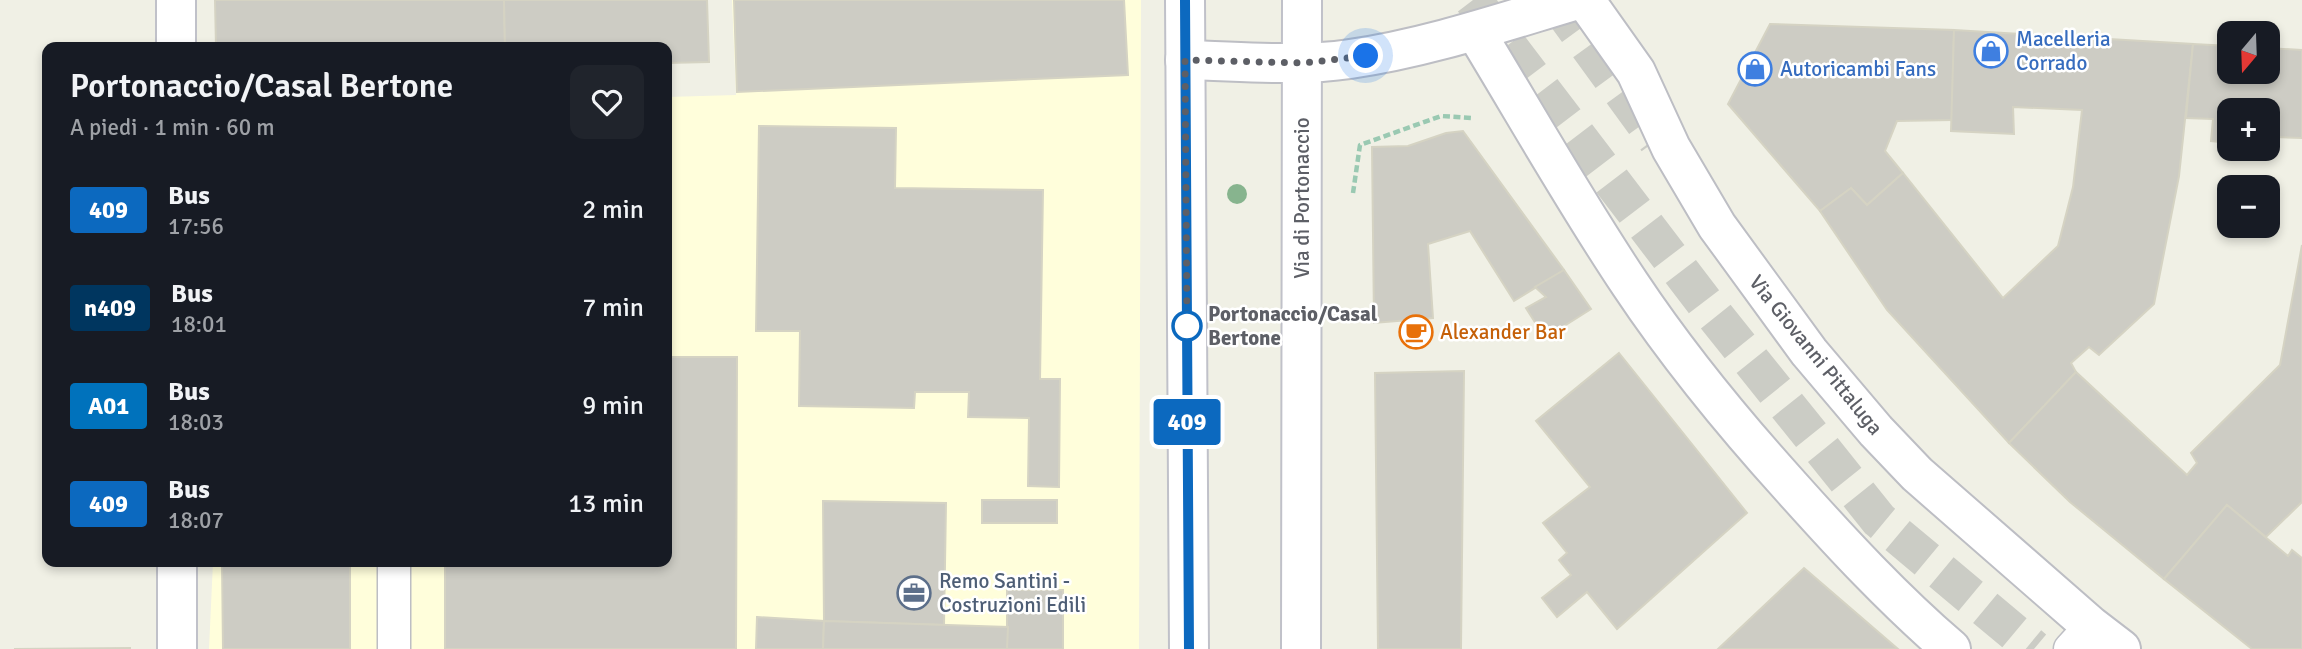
<!DOCTYPE html>
<html lang="it">
<head>
<meta charset="utf-8">
<style>
  body { margin:0; font-family:Signika,sans-serif; background:#20242c; color:#f1f3f6; height:100vh; display:flex; flex-direction:column; font-size:26px; white-space:nowrap }
  * { box-sizing:border-box; margin:0 }
  p { font-size:23px; color:#9ea1a6 }
  .icon { flex:none; width:38px; height:38px; fill:none; stroke:currentColor; stroke-width:2; stroke-linecap:round; stroke-linejoin:round }
  .map { position:relative; flex:1; overflow:hidden }
  .sheet { position:absolute; left:42px; top:42px; width:630px; height:525px; display:flex; flex-direction:column; background:#171b24; border-radius:14px; box-shadow:0 4px 10px #0003 }
  .sheet>* { flex:none }
  .badge { padding:0 14px; border-radius:5px; font-size:24px; line-height:46px }
  .needle { width:46px; rotate:199deg }
  .buttons { position:absolute; left:2217px; top:21px; display:grid; gap:14px }
  .buttons a { display:grid; place-items:center; width:63px; height:63px; border-radius:14px; background:#171b24; box-shadow:0 4px 10px #0003; font-size:35px }
  .you { position:absolute; width:35px; height:35px; margin:-18px; border:5px solid #fff; border-radius:50%; background:#1a73e8; box-shadow:0 0 0 10px #1a73e833 }
  .map>.badge { position:absolute; translate:-50% -50%; box-shadow:0 0 0 4px #fff }
  .round { display:grid; place-items:center; flex:none; width:74px; height:74px; border-radius:14px; background:#20242c }
  .head { display:flex; align-items:center; justify-content:space-between; height:119px; padding:0 28px }
  h1 { font-size:33px; font-weight:600; line-height:52px }
  ul { padding:0; list-style:none }
  li { display:flex; align-items:center; gap:21px; height:98px; padding:0 28px }
  li div { flex:1 }
  li b { display:block; font-size:26px }
  li em { font-style:normal }
  li .badge { min-width:77px; font-weight:700; text-align:center }
  .map>svg:first-child { display:block }
</style>
</head>
<body>
<div class="map">
<svg width="2302" height="649" viewBox="0 0 2302 649">
  <rect width="100%" height="100%" fill="#f0f0e5"/>
  <polygon fill="#fffedb" points="732,0 1141,0 1139,649 209,649 213,562 667,562 667,97 736,95"/>
  <g fill="#cdccc4" stroke="#d5d3c3" stroke-width="2">
    <polygon points="215,0 504,0 505,47 216,47"/>
    <polygon points="504,0 707,0 709,62 667,63 667,47 505,47"/>
    <polygon points="734,0 1124,0 1128,75 737,92"/>
    <polygon points="1770,24 1954,30 1952,120 1897,121 1885,151 1903,173 1867,205 1851,188 1820,211 1728,104"/>
    <polygon points="1954,30 2193,44 2179,176 2154,304 2099,355 2089,347 2071,363 2076,372 2009,443 1887,310 1820,211 1851,188 1867,205 1903,173 2003,298 2058,246 2073,187 2082,110 2013,107 2014,134 1951,131"/>
    <polygon points="2193,44 2230,46 2230,72 2268,72 2268,48 2302,50 2302,138 2274,137 2273,148 2268,147 2268,110 2230,110 2230,143 2211,141 2213,119 2186,118"/>
    <polygon points="759,126 896,128 895,188 1043,190 1040,379 1060,379 1059,487 1028,486 1029,418 968,417 969,392 915,392 914,408 799,406 800,331 756,331"/>
    <polygon points="1463,131 1564,270 1514,301 1470,231 1428,244 1433,318 1374,323 1372,147 1408,146 1446,133"/>
    <polygon points="2302,245 2302,502 2266,537 2227,505 2164,579 2070,502 2009,443 2076,372 2187,475 2197,463 2191,453 2280,365"/>
    <polygon points="1564,270 1591,309 1545,338 1526,308 1546,297 1535,287"/>
    <polygon points="1619,353 1747,513 1617,629 1587,592 1557,617 1542,598 1571,575 1559,560 1567,553 1543,523 1590,487 1536,421"/>
    <polygon points="667,357 737,357 736,649 445,649 445,562 667,562"/>
    <polygon points="1464,371 1461,649 1378,649 1375,373"/>
    <rect x="982" y="500" width="75" height="23"/>
    <polygon points="823,501 946,503 944,625 824,621"/>
    <polygon points="2227,505 2288,556 2292,550 2302,558 2302,649 2252,649 2164,579"/>
    <polygon points="222,562 350,562 350,649 223,649"/>
    <polygon points="1804,568 1898,649 1718,649"/>
    <rect x="1007" y="590" width="56" height="59"/>
    <polygon points="757,617 824,621 823,649 756,649"/>
    <polygon points="824,621 1008,627 1007,649 823,649"/>
    <polygon points="130,648 130,649 14,649"/>
  </g>
  <g fill="none" stroke-linecap="round" stroke-linejoin="round">
    <g stroke="#cbccc5" stroke-width="38" stroke-dasharray="38 19" stroke-linecap="butt">
      <polyline points="1473,0 1708,307 1879,520 2034,649"/>
      <polyline points="1555,0 1657,140"/>
    </g>
    <defs>
      <g id="lane">
        <polyline points="394,562 394,649"/>
        <polyline points="2070,649 2091,626"/>
      </g>
      <g id="street">
        <polyline points="1585,0 1636,72 1671,148 1717,226 1809,352 1876,431 1917,474 2091,626 2121,649"/>
        <path d="M1475,31C1526,115 1575,202 1630,284C1678,356 1733,423 1791,487C1842,544 1893,599 1951,649"/>
        <path d="M1185,60C1239,61 1296,67 1350,59C1427,48 1503,22 1577,0"/>
      </g>
      <g id="secondary">
        <polyline points="176,0 176,47"/>
        <polyline points="1185,0 1189,649"/>
        <polyline points="177,562 177,649"/>
        <polyline points="1301,649 1302,0"/>
      </g>
    </defs>
    <use href="#lane" stroke="#bdbec4" stroke-width="35"/>
    <use href="#street" stroke="#bdbec4" stroke-width="42"/>
    <use href="#secondary" stroke="#c0c1c9" stroke-width="42"/>
    <polyline stroke="#9ac9b2" stroke-width="4.5" stroke-dasharray="7 3.5" stroke-linecap="butt" points="1353,193 1360,145 1441,116 1472,118"/>
    <use href="#lane" stroke="#fff" stroke-width="32"/>
    <use href="#street" stroke="#fff" stroke-width="38"/>
    <use href="#secondary" stroke="#fff" stroke-width="38"/>
  </g>
  <circle fill="#87b48e" cx="1237" cy="194" r="10"/>
  <g fill="none" stroke-linecap="round" stroke-linejoin="round">
    <defs>
      <polyline id="line" points="1185,0 1189,649"/>
    </defs>
    <use href="#line" stroke="#fff" stroke-width="16"/>
    <use href="#line" stroke="#0c69bf" stroke-width="10"/>
    <polyline stroke="#5d5f66" stroke-width="7" stroke-dasharray="0 12.6" points="1187,326 1185,60 1303,63 1366,56"/>
  </g>
  <defs>
    <symbol id="shop-ring" viewBox="-11 -11 22 22"><circle r="9.5" fill="#fff" stroke="#3f7fe0" stroke-width="1.5"/><path d="M-5-2.5h2.3a2.7 3.5 0 0 1 5.4 0H5L5.5 6h-11ZM-1.5-2.5h3a1.5 2.3 0 0 0-3 0Z" fill="#3f7fe0"/></symbol>
    <symbol id="cafe-ring" viewBox="-11 -11 22 22"><circle r="9.5" fill="#fff" stroke="#e8710a" stroke-width="1.5"/><path d="M-5.5-4.5H6V0H3Q3 3.5 0 3.5H-2.5Q-5.5 3.5-5.5 0ZM3-3.2v2h1.7v-2ZM-6 4.5H4V6H-6Z" fill="#e8710a"/></symbol>
    <symbol id="office-ring" viewBox="-11 -11 22 22"><circle r="9.5" fill="#fff" stroke="#5c6f8a" stroke-width="1.5"/><path d="M-6-3h4V-5.5h4V-3h4V5H-6ZM-1-4.5V-3h2v-1.5ZM-6 0V1H6V0Z" fill="#5c6f8a"/></symbol>
  </defs>
  <g fill-rule="evenodd">
    <use href="#shop-ring" x="1972" y="32" width="38" height="38"/>
    <use href="#shop-ring" x="1736" y="50" width="38" height="38"/>
    <use href="#cafe-ring" x="1397" y="313" width="38" height="38"/>
    <use href="#office-ring" x="895" y="574" width="38" height="38"/>
  </g>
  <circle fill="#fff" stroke="#0c69bf" stroke-width="3.5" cx="1187" cy="326" r="14"/>
  <g text-anchor="middle" dominant-baseline="central" stroke-width="5" stroke-linejoin="round" paint-order="stroke">
    <g font-size="21" fill="#366cbe" stroke="#fff" text-anchor="start">
      <text x="2016" y="39">Macelleria<tspan x="2016" dy="24">Corrado</tspan></text>
      <text x="1780" y="69">Autoricambi Fans</text>
    </g>
    <g font-size="21" fill="#5d5f66" stroke="#fff">
      <text transform="translate(1302 198) rotate(-90)">Via di Portonaccio</text>
      <text transform="translate(1816 355) rotate(51)">Via Giovanni Pittaluga</text>
    </g>
    <g font-size="21" font-weight="bold" fill="#5d5f66" stroke="#fff" text-anchor="start">
      <text x="1208" y="314">Portonaccio/Casal<tspan x="1208" dy="24">Bertone</tspan></text>
    </g>
    <g font-size="21" fill="#c56008" stroke="#fff" text-anchor="start">
      <text x="1440" y="332">Alexander Bar</text>
    </g>
    <g font-size="21" fill="#4e5e75" stroke="#fff" text-anchor="start">
      <text x="939" y="581">Remo Santini -<tspan x="939" dy="24">Costruzioni Edili</tspan></text>
    </g>
  </g>
</svg>
<div class="buttons">
<a><svg class="needle" viewBox="-14 -14 28 28"><path d="M0-13l5 13h-10z" fill="#e53935"/><path d="M0 13l5-13h-10z" fill="#9ea1a6"/></svg></a>
<a>+</a>
<a>−</a>
</div>
<div class="you" style="left:1366px;top:56px"></div>
<b class="badge" style="left:1187px;top:422px;background:#0c69bf;color:#fff">409</b>
<section class="sheet">
<div class="head"><div><h1>Portonaccio/Casal Bertone</h1><p>A piedi · 1 min · 60 m</p></div><a class="round"><svg class="icon" aria-label="heart" viewBox="0 0 24 24"><path d="M12 20l-8-8c-3-5 5-10 8-4 3-6 11-1 8 4z"/></svg></a></div>
<ul>
<li><span class="badge" style="background:#0c69bf;color:#fff">409</span><div><b>Bus</b><p>17:56</p></div><em>2 min</em></li>
<li><span class="badge" style="background:#00365f;color:#fff">n409</span><div><b>Bus</b><p>18:01</p></div><em>7 min</em></li>
<li><span class="badge" style="background:#0072bc;color:#fff">A01</span><div><b>Bus</b><p>18:03</p></div><em>9 min</em></li>
<li><span class="badge" style="background:#0c69bf;color:#fff">409</span><div><b>Bus</b><p>18:07</p></div><em>13 min</em></li>
</ul>
</section>
</div>
</body>
</html>
